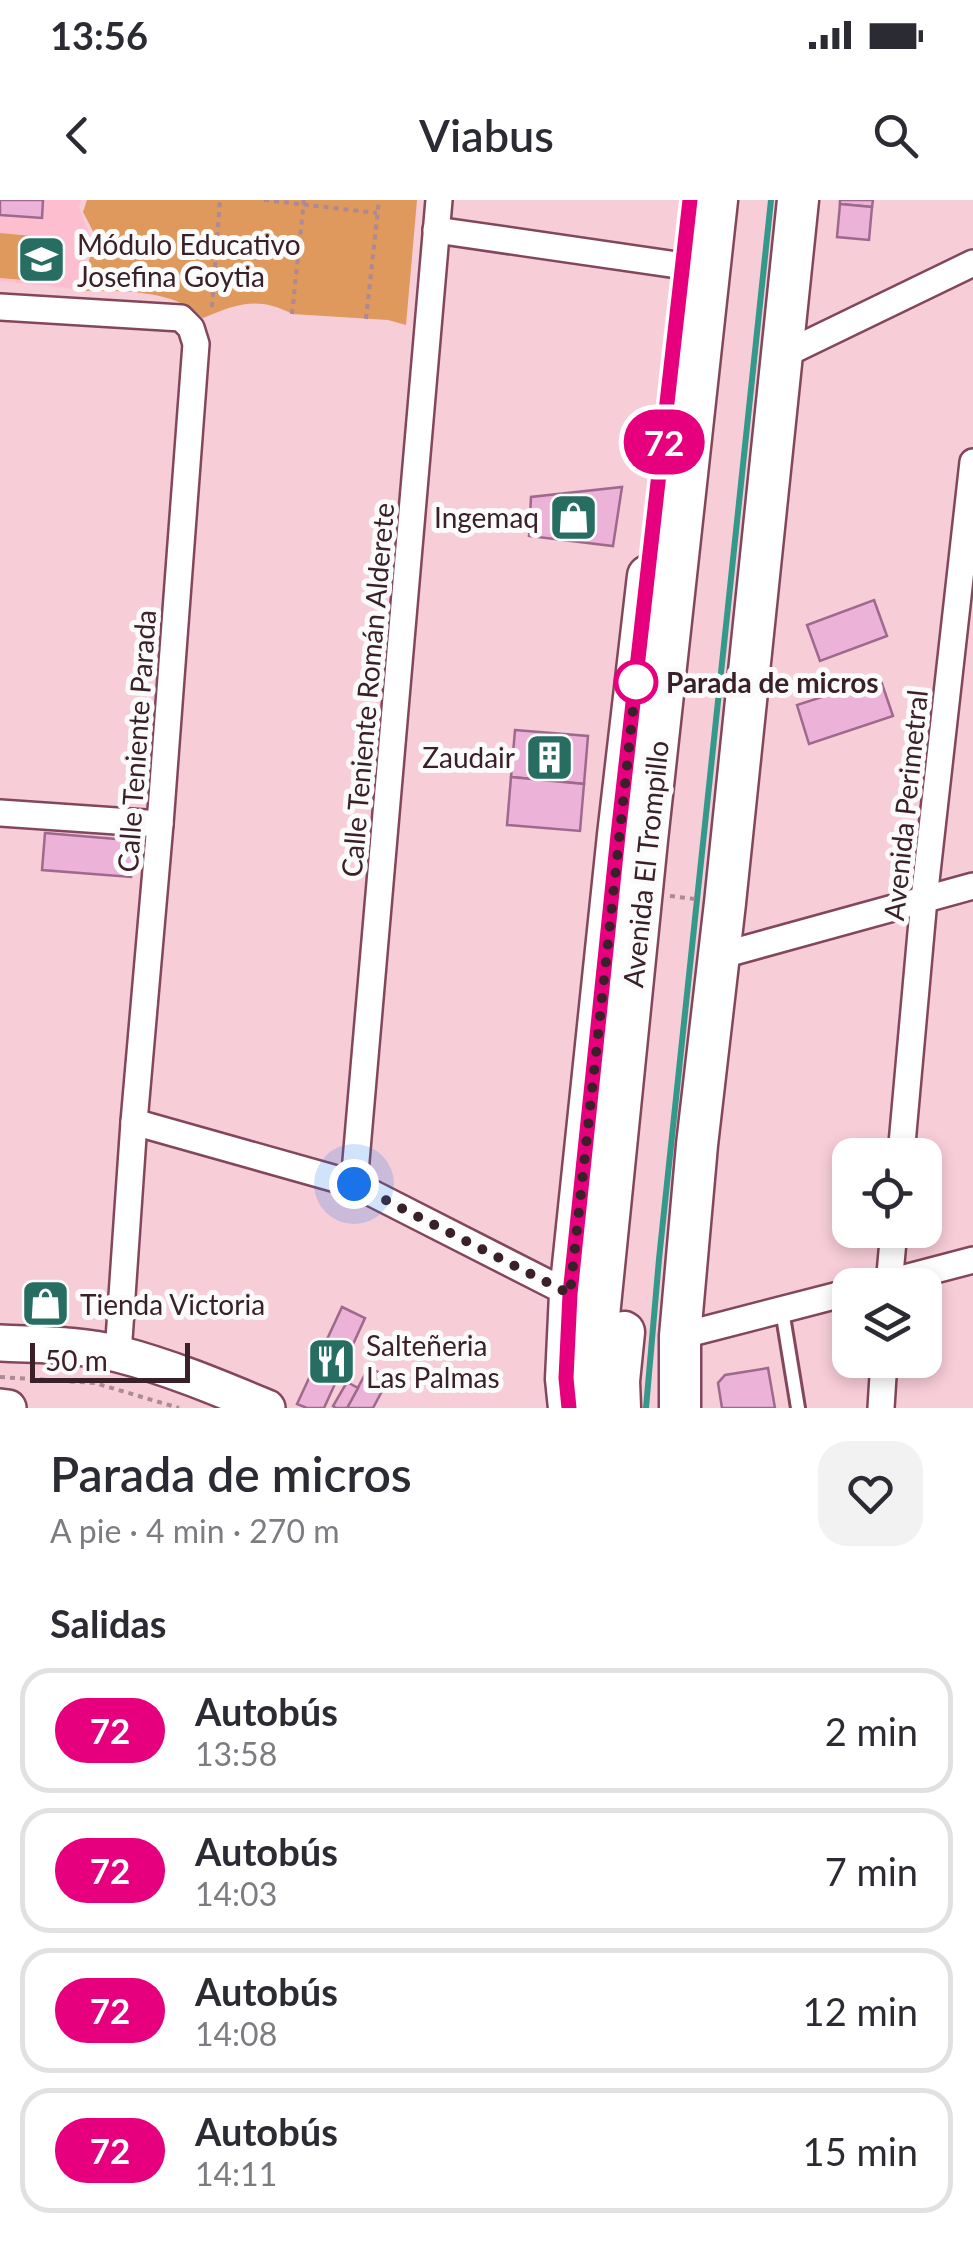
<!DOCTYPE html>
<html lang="es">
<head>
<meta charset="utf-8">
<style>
  body { margin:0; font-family:Lato,sans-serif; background:#f2f2f3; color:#2b2b33; height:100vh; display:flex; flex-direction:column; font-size:38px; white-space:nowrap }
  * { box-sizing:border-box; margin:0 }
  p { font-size:32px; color:#7c7c81 }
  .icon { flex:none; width:55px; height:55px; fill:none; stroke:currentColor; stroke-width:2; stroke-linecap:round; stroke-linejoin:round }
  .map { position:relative; height:1208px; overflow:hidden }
  .drawer { display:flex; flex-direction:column; background:#fff; flex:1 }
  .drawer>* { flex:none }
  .badge { padding:0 20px; border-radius:32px; font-size:35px; line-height:65px }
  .buttons { position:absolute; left:832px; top:938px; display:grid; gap:20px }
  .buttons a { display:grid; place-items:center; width:110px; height:110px; border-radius:20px; background:#fff; box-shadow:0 5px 15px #0003; font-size:50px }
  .scale { position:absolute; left:30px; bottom:25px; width:160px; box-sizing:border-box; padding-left:10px; border:5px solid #3a2028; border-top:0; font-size:28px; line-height:35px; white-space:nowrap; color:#3a2028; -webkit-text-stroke:8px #fbfbfb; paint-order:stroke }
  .you { position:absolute; width:50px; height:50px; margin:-25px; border:8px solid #fff; border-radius:50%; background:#1a73e8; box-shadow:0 0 0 15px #1a73e833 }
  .map>.badge { position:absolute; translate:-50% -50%; box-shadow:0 0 0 5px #fff }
  h2 { padding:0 50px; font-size:38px; line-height:90px }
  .round { display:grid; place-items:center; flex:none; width:105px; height:105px; border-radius:30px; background:#f2f2f3 }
  .headline { display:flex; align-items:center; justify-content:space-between; height:170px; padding:0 50px }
  h1 { font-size:48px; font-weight:600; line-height:75px }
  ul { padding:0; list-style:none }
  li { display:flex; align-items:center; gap:30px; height:125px; margin:0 20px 15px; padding:0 30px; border:5px solid #e1e1e2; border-radius:30px }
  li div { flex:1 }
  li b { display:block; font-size:38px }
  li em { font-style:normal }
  li .badge { min-width:110px; font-weight:700; text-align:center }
  .status { display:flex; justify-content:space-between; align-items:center; height:70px; padding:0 50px; background:#fff; direction:ltr }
  .status svg { height:28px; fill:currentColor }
  header { display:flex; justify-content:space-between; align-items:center; height:130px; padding:0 50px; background:#fff; font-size:45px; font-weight:600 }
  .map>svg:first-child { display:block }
</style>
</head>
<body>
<div class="status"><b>13:56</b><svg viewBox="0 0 49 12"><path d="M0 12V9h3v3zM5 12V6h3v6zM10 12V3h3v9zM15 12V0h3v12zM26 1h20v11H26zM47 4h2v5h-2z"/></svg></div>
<header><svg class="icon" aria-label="back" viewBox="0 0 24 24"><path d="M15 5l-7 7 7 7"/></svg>Viabus<svg class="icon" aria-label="search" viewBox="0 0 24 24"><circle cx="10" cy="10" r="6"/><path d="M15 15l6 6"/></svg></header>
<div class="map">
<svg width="973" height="1208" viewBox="0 0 973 1208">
  <rect width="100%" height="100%" fill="#f7cdd8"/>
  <polygon fill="#fdbfd0" points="0,0 81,0 79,7 91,39 76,89 0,81"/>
  <g fill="#df995d">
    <path d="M87,0H417L406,125L388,120L292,114C258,96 237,104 203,118C176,89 117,90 80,91L96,37L83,12Z"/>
    <polygon points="0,33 53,38 49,82 0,78"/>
  </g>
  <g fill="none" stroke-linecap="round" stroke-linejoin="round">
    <polyline stroke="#34988b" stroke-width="6" points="646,1208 659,1059 771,0"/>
  </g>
  <g fill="#ecb2d7" stroke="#9e698c" stroke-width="2.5">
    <polygon points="0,0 43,0 42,18 0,15"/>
    <polygon points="840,0 873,0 872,7 840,4"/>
    <polygon points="840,4 872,7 869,40 837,37"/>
    <polygon points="622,287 613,346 529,336 531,297"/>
    <polygon points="874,400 887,436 820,461 807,425"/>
    <polygon points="880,478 893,516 809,544 797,505"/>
    <polygon points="515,530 588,536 584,584 511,577"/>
    <polygon points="511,577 584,584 580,631 507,625"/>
    <polygon points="45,633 128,640 134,652 131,677 42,670"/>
    <polygon points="33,1090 60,1093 58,1117 31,1114"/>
    <polygon points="342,1107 365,1118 324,1208 307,1208 297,1204"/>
    <polygon points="369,1167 389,1178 373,1208 347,1208"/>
    <polygon points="768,1168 775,1208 722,1208 718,1183 725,1175"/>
    <polygon points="347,1182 358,1188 347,1208 336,1208 333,1206"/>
  </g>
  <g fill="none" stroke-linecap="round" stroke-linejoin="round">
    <defs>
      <polyline id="lane" points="782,1110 798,1208"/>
      <g id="street">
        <polyline points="436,30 684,66"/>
        <polyline points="0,107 181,118 191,128 196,144 160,624 134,922 118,1154"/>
        <polyline points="781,156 973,63"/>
        <polyline points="0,613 160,624"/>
        <polyline points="719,756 973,686"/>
        <polyline points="134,922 354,984 570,1094"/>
        <polyline points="901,955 924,699 973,262"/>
        <polyline points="354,984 439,0"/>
        <polyline points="878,1085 973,1060"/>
        <polyline points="889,1085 894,1030"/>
        <polyline points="680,1136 850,1092"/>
        <polyline points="881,1208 884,1160"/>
      </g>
      <g id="secondary">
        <path d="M0,1143C39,1145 80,1144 118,1154C169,1167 219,1188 267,1208"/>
        <polyline points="0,1207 8,1208"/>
      </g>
      <g id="primary">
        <polyline points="569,1208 566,1179 570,1094 618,635 648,376"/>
        <polyline points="586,1208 594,1165 647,640 717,0"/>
        <polyline points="620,1208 619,1181 624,1132"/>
        <polyline points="680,1208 680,1136 697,945 725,703 798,0"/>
      </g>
    </defs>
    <use href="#lane" stroke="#82475a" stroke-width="18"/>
    <use href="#street" stroke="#82475a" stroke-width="30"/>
    <use href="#secondary" stroke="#82475a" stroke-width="40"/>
    <use href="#primary" stroke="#82475a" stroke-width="45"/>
    <g stroke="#ad8993" stroke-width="4" stroke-dasharray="5 5" stroke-linecap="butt">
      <polyline points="264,0 377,13"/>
      <polyline points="212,107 220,0"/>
      <polyline points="292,114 304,0"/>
      <polyline points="366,119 379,0"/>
      <polyline points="670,696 695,699"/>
      <polyline points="0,1177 95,1183 179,1208"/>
    </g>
    <use href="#lane" stroke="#fff" stroke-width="12"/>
    <use href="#street" stroke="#fff" stroke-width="25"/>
    <use href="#secondary" stroke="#fff" stroke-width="35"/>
    <use href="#primary" stroke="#fff" stroke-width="40"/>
  </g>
  <circle fill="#a98071" cx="149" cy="432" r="8"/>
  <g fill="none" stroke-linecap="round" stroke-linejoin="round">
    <defs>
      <polyline id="line" points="569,1208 566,1178 570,1094 618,635 690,0"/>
    </defs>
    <use href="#line" stroke="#fff" stroke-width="22"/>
    <use href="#line" stroke="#e6007e" stroke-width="15"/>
    <polyline stroke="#3a2028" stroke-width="10" stroke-dasharray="0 18" points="354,984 570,1094 636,482"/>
  </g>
  <defs>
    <symbol id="school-square" viewBox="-11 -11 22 22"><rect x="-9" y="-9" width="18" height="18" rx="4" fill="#276d62" stroke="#fbfbfb"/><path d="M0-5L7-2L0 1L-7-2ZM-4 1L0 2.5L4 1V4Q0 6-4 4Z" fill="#fff"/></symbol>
    <symbol id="shop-square" viewBox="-11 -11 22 22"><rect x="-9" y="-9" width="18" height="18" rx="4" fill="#276d62" stroke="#fbfbfb"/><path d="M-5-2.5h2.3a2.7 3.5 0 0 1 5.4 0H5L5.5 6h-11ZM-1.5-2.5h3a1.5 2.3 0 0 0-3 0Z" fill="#fff"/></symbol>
    <symbol id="building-square" viewBox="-11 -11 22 22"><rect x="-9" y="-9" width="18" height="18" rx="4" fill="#276d62" stroke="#fbfbfb"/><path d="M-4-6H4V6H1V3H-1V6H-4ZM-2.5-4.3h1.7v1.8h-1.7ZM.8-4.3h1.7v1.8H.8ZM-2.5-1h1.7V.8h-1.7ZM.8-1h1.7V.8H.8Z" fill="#fff"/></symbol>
    <symbol id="restaurant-square" viewBox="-11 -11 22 22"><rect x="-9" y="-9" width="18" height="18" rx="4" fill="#276d62" stroke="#fbfbfb"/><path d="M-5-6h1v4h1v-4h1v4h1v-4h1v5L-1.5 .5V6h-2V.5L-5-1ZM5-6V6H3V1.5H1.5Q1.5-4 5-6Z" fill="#fff"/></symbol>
  </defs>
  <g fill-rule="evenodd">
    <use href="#school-square" x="14" y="32" width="55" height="55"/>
    <use href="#shop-square" x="546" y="290" width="55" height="55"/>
    <use href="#building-square" x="522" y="530" width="55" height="55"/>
    <use href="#shop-square" x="18" y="1076" width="55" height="55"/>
    <use href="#restaurant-square" x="304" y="1134" width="55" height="55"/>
  </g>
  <circle fill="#fff" stroke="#e6007e" stroke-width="5" cx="636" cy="482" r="20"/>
  <g text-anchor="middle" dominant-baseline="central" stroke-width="10" stroke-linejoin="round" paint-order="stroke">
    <g font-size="28" fill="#3a2028" stroke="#fbfbfb" text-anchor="start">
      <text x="77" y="44">Módulo Educativo<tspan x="77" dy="32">Josefina Goytia</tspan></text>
      <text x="539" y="317" text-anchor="end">Ingemaq</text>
      <text x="515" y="557" text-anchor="end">Zaudair</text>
      <text x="80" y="1104">Tienda Victoria</text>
      <text x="366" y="1145">Salteñeria<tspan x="366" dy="32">Las Palmas</tspan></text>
    </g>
    <g font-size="28" font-weight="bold" fill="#3a2028" stroke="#fbfbfb" text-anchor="start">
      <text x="666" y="482">Parada de micros</text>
    </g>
    <g font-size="28" fill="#3a2028" stroke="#fbfbfb">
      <text transform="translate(367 490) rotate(-85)">Calle Teniente Román Alderete</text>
      <text transform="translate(136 541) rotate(-86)">Calle Teniente Parada</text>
      <text transform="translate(905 605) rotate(-84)">Avenida Perimetral</text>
      <text transform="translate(645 664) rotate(-84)">Avenida El Trompillo</text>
    </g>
  </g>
</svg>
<div class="buttons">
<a><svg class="icon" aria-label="locate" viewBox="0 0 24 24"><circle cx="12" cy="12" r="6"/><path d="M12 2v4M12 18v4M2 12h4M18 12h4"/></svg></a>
<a><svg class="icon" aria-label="layers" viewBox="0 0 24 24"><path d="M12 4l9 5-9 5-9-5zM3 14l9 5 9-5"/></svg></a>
</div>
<div class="scale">50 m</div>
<div class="you" style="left:354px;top:984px"></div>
<b class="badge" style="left:664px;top:242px;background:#e6007e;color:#fff">72</b>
</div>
<section class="drawer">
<div class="headline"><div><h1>Parada de micros</h1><p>A pie · 4 min · 270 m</p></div><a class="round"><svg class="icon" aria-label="heart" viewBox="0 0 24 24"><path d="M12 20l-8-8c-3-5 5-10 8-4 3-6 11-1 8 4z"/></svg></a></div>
<h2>Salidas</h2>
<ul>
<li><span class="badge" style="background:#e6007e;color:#fff">72</span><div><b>Autobús</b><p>13:58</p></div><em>2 min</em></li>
<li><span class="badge" style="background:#e6007e;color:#fff">72</span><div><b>Autobús</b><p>14:03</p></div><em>7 min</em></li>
<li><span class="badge" style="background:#e6007e;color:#fff">72</span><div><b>Autobús</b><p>14:08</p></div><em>12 min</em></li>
<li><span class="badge" style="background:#e6007e;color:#fff">72</span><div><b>Autobús</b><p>14:11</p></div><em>15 min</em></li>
</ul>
</section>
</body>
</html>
